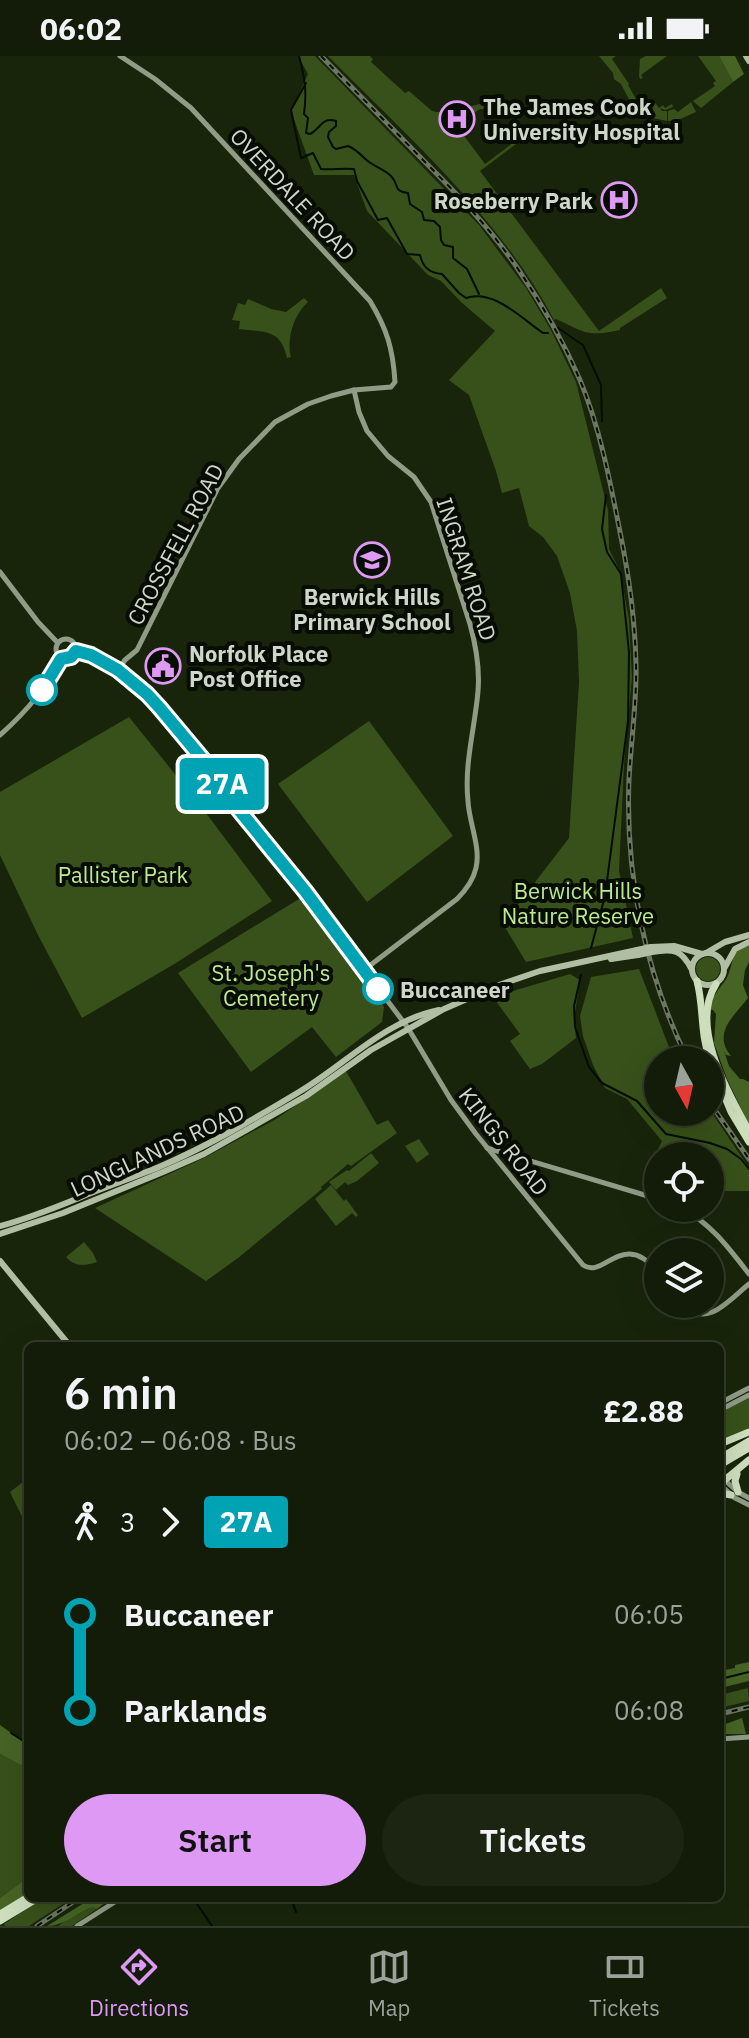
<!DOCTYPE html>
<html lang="en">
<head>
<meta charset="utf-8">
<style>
  body { margin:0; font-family:"IBM Plex Sans",sans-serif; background:#1c2512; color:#f1f3f6; height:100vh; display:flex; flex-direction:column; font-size:30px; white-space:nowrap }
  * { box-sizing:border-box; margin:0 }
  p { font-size:26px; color:#9da19c }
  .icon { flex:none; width:44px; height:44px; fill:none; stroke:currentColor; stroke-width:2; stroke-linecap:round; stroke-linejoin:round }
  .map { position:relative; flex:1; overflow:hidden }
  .side { position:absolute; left:24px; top:1286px; width:700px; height:560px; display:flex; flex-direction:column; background:#131c08; border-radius:12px; box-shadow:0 8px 32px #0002,0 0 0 2px #323a29 }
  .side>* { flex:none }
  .badge { padding:0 16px; border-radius:6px; font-size:28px; line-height:52px }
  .needle { width:52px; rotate:172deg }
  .tools { position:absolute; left:644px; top:990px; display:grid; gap:16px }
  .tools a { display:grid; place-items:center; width:80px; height:80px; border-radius:50%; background:#131c08; box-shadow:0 8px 32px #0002,0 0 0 2px #323a29; font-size:40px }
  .map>.badge { position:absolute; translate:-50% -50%; box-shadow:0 0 0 4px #fff }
  .legs { display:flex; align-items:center; gap:12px; height:88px; padding:0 40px; font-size:26px }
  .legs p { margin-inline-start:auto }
  .head { display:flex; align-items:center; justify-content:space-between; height:136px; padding:0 40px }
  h1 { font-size:44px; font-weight:600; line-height:60px }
  .cta { display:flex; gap:16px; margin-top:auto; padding:16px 40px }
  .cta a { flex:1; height:92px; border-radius:48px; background:#dd99f3; color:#111; font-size:32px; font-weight:600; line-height:92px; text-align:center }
  .cta a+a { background:#1c2512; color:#f1f3f6 }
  ul { padding:0 40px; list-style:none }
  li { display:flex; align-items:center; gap:28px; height:96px; font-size:30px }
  li i { display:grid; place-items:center; width:12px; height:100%; margin:0 10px; background:currentColor }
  li i::after { content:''; width:20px; height:20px; margin:-10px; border:6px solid; border-radius:50%; background:#131c08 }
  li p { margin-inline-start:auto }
  li:first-child i { background:linear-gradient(#0000 50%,currentColor 0) }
  li:last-child i { background:linear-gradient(currentColor 50%,#0000 0) }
  .status { display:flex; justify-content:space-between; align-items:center; height:56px; padding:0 40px; background:#131c08; direction:ltr }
  .status svg { height:22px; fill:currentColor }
  .tabs { display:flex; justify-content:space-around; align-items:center; height:112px; border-top:2px solid #323a29; background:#131c08; font-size:22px; color:#9da19c }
  .tabs a { display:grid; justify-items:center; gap:4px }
  .tabs .current { color:#dd99f3 }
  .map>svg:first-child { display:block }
</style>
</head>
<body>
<div class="status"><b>06:02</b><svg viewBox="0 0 49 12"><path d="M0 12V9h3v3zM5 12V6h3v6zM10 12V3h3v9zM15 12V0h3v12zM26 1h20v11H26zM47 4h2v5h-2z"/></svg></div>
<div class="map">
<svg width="749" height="1870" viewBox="0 0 749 1870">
  <rect width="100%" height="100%" fill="#19250b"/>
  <g fill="#38511a">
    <polygon points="298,0 315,0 479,169 526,232 551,274 576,326 608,454 609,493 620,515 629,563 632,621 624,709 619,815 633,882 526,906 503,868 569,782 579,626 577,575 570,537 557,500 543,481 529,470 519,432 502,437 496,415 469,339 449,324 495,275 461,246 441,225 428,219 367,155 354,119 314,119 291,55 308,18"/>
    <path d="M328,0H370L373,3L371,6L405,37L409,35L432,55L437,56H448L484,47L489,48L492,53H480L456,69L485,108L525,78L527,70L530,75L526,79L525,84L516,88L480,115L599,275L661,232L667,242L620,272V274C587,281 586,277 556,263L554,264C502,164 407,80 328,0Z"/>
    <polygon points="599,0 616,0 612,3 629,28 628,29 636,43 631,47 621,28 614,23 613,17"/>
    <polygon points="646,0 667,0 641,19 643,22 640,23 639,20 640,3"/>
    <polygon points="698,0 719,0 733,26 701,52 693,45 715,30 713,27 716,25"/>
    <polygon points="653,44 659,52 663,49 665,52 672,48 673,51 665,54 660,52 662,55 667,55 667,65 653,62 640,53"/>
    <polygon points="691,46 696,56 678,64 668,65 668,55 674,53 678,56"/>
    <path d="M304,242L308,246C294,258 286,283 291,301L287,302C281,273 265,276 239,273L240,265L232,264L238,247L245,249L248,243L271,253L286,256Z"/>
    <polygon points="129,661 203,753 272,845 176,907 82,962 38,879 0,799 0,736"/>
    <polygon points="369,665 453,780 367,846 278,728"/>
    <polygon points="304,840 384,951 382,966 336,1001 312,971 251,1016 178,917"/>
    <circle cx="708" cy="913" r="12"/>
    <polygon points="639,913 674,1004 658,1004 658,1056 710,1056 710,1054 749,1112 749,1135 722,1135 710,1127 710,1100 655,1100 662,1085 627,1043 605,1032 593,1009 583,980 580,960 591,921"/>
    <polygon points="570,918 580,924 574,963 576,982 542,1008 530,1013 510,985 520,978 493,941"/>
    <polygon points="346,1015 377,1069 388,1064 397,1077 351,1110 348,1108 321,1131 322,1133 238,1202 206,1225 95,1152 206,1101 276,1063"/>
    <polygon points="419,1083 429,1098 417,1107 405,1090"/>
    <polygon points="371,1097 379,1107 357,1125 348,1129 345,1126 336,1134 329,1126 347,1114 349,1115"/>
    <polygon points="331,1129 344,1145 346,1143 358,1159 356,1161 352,1157 336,1170 315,1143"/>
    <path d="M84,1186L93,1197L97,1206C85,1210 75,1211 66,1201Z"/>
    <polygon points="749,1341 749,1373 720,1386 720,1361 728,1352"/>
    <polygon points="28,1422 28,1469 26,1469 10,1436"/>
    <polygon points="748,1632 749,1645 720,1652 720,1639"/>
    <polygon points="0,1698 28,1713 28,1821 0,1842"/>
    <polygon points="43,1842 72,1842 29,1870 5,1870 4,1868"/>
    <polygon points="94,1850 97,1853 72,1870 58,1870 70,1861"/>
  </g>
  <g fill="#476425">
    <polygon points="719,0 735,0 744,18 733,26"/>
    <path d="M749,889V906L745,914L743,929L748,942C734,960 712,977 731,1000L726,999L724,995L729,1010L740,1023H743L749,1026V1069L727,1023L714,987L716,958L713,954H710C713,939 716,937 725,925C734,912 729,894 749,889Z"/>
    <polygon points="749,1606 749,1625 720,1632 720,1615 735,1612 735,1609"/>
    <polygon points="742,1662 746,1678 720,1678 720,1670"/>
    <polygon points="0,1669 28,1689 28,1713 0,1698"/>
    <polygon points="28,1821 28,1837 0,1855 0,1842"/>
    <path d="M92,1842H111L97,1853L93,1851C77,1856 64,1870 47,1870Z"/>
  </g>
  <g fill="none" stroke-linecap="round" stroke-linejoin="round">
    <g stroke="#030d00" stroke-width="2">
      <path d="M299,0C305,23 307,35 304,58L308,62L306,77L310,78C320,73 323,60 336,65V70L329,76L328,81L333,91L336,93L348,90C358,94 361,100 369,106C376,111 385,114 391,120C400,129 392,135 408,137L410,148L422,156L424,164L434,165L440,171L441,184L444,189L453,191V202L467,213L479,238"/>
      <path d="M306,27L291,54L301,102L313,97L321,113C333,114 342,112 354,113L357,125L378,164L387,162L407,198L420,199C423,212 430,217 442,218L459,237L466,242C494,233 521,262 543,277H548"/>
      <polyline points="558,272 583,289 601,329 602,365"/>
      <polyline points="591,892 605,840 628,665 629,596 621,518 607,496 602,473 606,439"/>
      <polyline points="581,919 574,950 575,971 589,1011 602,1027 637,1045 666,1078 710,1087 727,1093 741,1103 749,1113"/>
      <polyline points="720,1623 749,1616"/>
      <polyline points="11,1677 28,1688"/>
      <polyline points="193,1842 212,1870"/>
      <polyline points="291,1842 296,1856"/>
    </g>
    <g stroke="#919c87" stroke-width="5">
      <path d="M354,334L359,356L367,375L388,400L414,421L431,446L470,568C476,590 480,612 478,635C475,672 464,707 468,745C469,767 481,791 476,812C473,825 466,834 457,843L364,914"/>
      <polyline points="0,516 38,566 57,586"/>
      <circle cx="66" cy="593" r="10"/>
      <path d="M76,595L91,599L118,614L147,638L171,664L221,725L239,754L305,835L408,972L451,1044L476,1078L583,1209C604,1224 622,1172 658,1216"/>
      <path d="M118,614L125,604L137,594L218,432L239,403L275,366L308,348L331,340L354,334L391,331L395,326C393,293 387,273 370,245L191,52L155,23L120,0"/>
      <path d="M0,679C25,657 46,633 61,603"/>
      <polyline points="487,1092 658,1143"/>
      <path d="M682,1152C712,1169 728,1191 749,1218"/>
      <path d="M684,1248C706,1274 730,1243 749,1228"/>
      <polyline points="720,1347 749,1332"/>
      <polyline points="720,1354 749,1339"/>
      <polyline points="720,1420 738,1436 749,1442"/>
      <polyline points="720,1429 735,1442 749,1449"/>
      <polyline points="720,1683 749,1681"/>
      <polyline points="77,1870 121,1842"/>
    </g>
    <g stroke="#b0bea3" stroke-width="6">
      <polyline points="746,0 749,5"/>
      <polyline points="651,891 674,890 702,898"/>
      <path d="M652,896C674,892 682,894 692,914"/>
      <circle cx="708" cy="913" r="16"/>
      <polyline points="706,897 725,886 749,879"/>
      <polyline points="611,903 638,899"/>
      <polyline points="725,911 735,893 749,886"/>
      <path d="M0,1170C31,1162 61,1149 91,1137C114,1128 137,1120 159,1111C208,1090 254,1063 299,1036C345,1009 384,965 439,954"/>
      <polyline points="0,1178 63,1157 163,1116 204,1098 306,1040 371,994 444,953 499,929 540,915 637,894"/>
      <polyline points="0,1205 70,1290"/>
    </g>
    <g stroke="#cddebd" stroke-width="7">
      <path d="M697,925C704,951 700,978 710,1004"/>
      <path d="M716,928C689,970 728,1037 749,1075"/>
      <polyline points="710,1005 731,1056 749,1086"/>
      <polyline points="720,1388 749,1376"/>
      <polyline points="720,1402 749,1385"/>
      <polyline points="720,1409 749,1392"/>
      <polyline points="737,1418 735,1425 738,1436"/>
      <polyline points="720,1428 749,1404"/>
      <polyline points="720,1437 731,1439"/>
      <polyline points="0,1858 28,1841"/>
      <polyline points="0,1865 38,1842"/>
    </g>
    <defs>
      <g id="rail">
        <path d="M321,0C355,35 389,69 423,104C457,138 491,173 518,213C542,248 563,285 580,324C600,372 610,425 620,476C629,520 635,563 636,608C637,646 631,684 629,723C625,819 645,917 688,1004"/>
        <polyline points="710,1047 749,1103"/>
        <polyline points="720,1658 749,1651"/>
        <polyline points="37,1870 79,1842"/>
      </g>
    </defs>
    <use href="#rail" stroke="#6c7761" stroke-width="5"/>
    <use href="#rail" stroke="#070d03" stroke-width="2" stroke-dasharray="6" stroke-linecap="butt"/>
    <g stroke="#b0bea3" stroke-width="6">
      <polyline points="637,894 651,891"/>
      <polyline points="638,899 652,896"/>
    </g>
  </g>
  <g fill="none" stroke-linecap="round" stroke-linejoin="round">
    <defs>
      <polyline id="line-1" points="42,634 61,603 71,601 76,595 91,599 118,614 147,638 159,651 221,725 239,754 305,835 378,933"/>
    </defs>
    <use href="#line-1" stroke="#fff" stroke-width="18"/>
    <use href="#line-1" stroke="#00a3b4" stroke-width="12"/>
  </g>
  <defs>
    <symbol id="hospital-ring" viewBox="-11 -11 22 22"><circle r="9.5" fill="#070d03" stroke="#dd99f3" stroke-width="1.5"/><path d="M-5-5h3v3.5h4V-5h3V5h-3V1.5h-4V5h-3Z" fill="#dd99f3"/></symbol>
    <symbol id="school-ring" viewBox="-11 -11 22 22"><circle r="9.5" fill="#070d03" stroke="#dd99f3" stroke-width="1.5"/><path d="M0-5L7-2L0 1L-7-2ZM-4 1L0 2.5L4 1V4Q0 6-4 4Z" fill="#dd99f3"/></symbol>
    <symbol id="civic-ring" viewBox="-11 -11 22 22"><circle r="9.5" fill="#070d03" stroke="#dd99f3" stroke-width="1.5"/><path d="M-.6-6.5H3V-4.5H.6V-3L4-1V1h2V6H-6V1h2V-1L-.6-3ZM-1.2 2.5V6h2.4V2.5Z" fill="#dd99f3"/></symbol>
  </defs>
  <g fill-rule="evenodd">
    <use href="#hospital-ring" x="437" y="43" width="40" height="40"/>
    <use href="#hospital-ring" x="599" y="124" width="40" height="40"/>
    <use href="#school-ring" x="352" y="484" width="40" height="40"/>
    <use href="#civic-ring" x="143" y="590" width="40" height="40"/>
  </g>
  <g fill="#fff" stroke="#00a3b4" stroke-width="4">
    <circle cx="42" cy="634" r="14"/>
    <circle cx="378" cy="933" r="14"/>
  </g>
  <g text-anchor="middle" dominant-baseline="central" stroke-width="8" stroke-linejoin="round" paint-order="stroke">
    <g font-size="22" font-weight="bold" fill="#cfd8c8" stroke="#070d03" text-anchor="start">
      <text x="483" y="50">The James Cook<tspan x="483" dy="25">University Hospital</tspan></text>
      <text x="593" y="144" text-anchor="end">Roseberry Park</text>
      <text x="372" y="540" text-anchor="middle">Berwick Hills<tspan x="372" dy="25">Primary School</tspan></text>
      <text x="189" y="597">Norfolk Place<tspan x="189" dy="25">Post Office</tspan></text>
    </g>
    <g font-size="22" fill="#cfd8c8" stroke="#070d03">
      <text transform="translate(293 138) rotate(47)">OVERDALE ROAD</text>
      <text transform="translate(175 488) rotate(-62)">CROSSFELL ROAD</text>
      <text transform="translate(467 513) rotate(72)">INGRAM ROAD</text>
      <text transform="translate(504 1085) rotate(52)">KINGS ROAD</text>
      <text transform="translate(157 1094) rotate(-25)">LONGLANDS ROAD</text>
    </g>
    <g font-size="22" fill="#bde98f" stroke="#070d03">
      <text x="123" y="818">Pallister Park</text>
      <text x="578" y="834">Berwick Hills<tspan x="578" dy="25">Nature Reserve</tspan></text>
      <text x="271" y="916">St. Joseph's<tspan x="271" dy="25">Cemetery</tspan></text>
    </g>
    <g font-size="22" font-weight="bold" fill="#cfd8c8" stroke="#070d03" text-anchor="start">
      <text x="400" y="933">Buccaneer</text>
    </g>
  </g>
</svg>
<div class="tools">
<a><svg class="needle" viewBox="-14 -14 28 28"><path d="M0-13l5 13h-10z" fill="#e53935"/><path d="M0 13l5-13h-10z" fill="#9da19c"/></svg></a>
<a><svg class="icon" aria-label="locate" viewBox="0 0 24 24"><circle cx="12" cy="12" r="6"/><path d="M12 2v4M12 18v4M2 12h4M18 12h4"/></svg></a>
<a><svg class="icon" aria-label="layers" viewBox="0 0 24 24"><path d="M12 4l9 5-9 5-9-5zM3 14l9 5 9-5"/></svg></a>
</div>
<b class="badge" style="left:222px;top:728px;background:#00a3b4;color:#fff">27A</b>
<section class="side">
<div class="head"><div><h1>6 min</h1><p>06:02 – 06:08 · Bus</p></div><b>£2.88</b></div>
<div class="legs"><svg class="icon" aria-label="walk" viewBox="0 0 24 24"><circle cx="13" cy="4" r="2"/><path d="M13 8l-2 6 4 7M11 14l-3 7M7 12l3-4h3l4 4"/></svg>3<svg class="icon" aria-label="forward" viewBox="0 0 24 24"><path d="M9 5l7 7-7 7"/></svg><b class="badge" style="background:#00a3b4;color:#fff">27A</b></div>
<ul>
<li><i style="color:#00a3b4"></i><b>Buccaneer</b><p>06:05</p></li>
<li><i style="color:#00a3b4"></i><b>Parklands</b><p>06:08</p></li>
</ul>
<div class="cta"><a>Start</a><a>Tickets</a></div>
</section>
</div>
<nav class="tabs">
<a class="current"><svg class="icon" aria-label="directions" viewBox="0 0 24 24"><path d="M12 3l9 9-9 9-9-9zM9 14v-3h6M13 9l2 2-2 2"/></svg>Directions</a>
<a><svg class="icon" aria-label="map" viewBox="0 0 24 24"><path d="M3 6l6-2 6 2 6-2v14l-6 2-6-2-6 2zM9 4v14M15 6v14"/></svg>Map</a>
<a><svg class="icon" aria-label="tickets" viewBox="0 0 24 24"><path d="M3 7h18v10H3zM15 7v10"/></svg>Tickets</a>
</nav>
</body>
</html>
